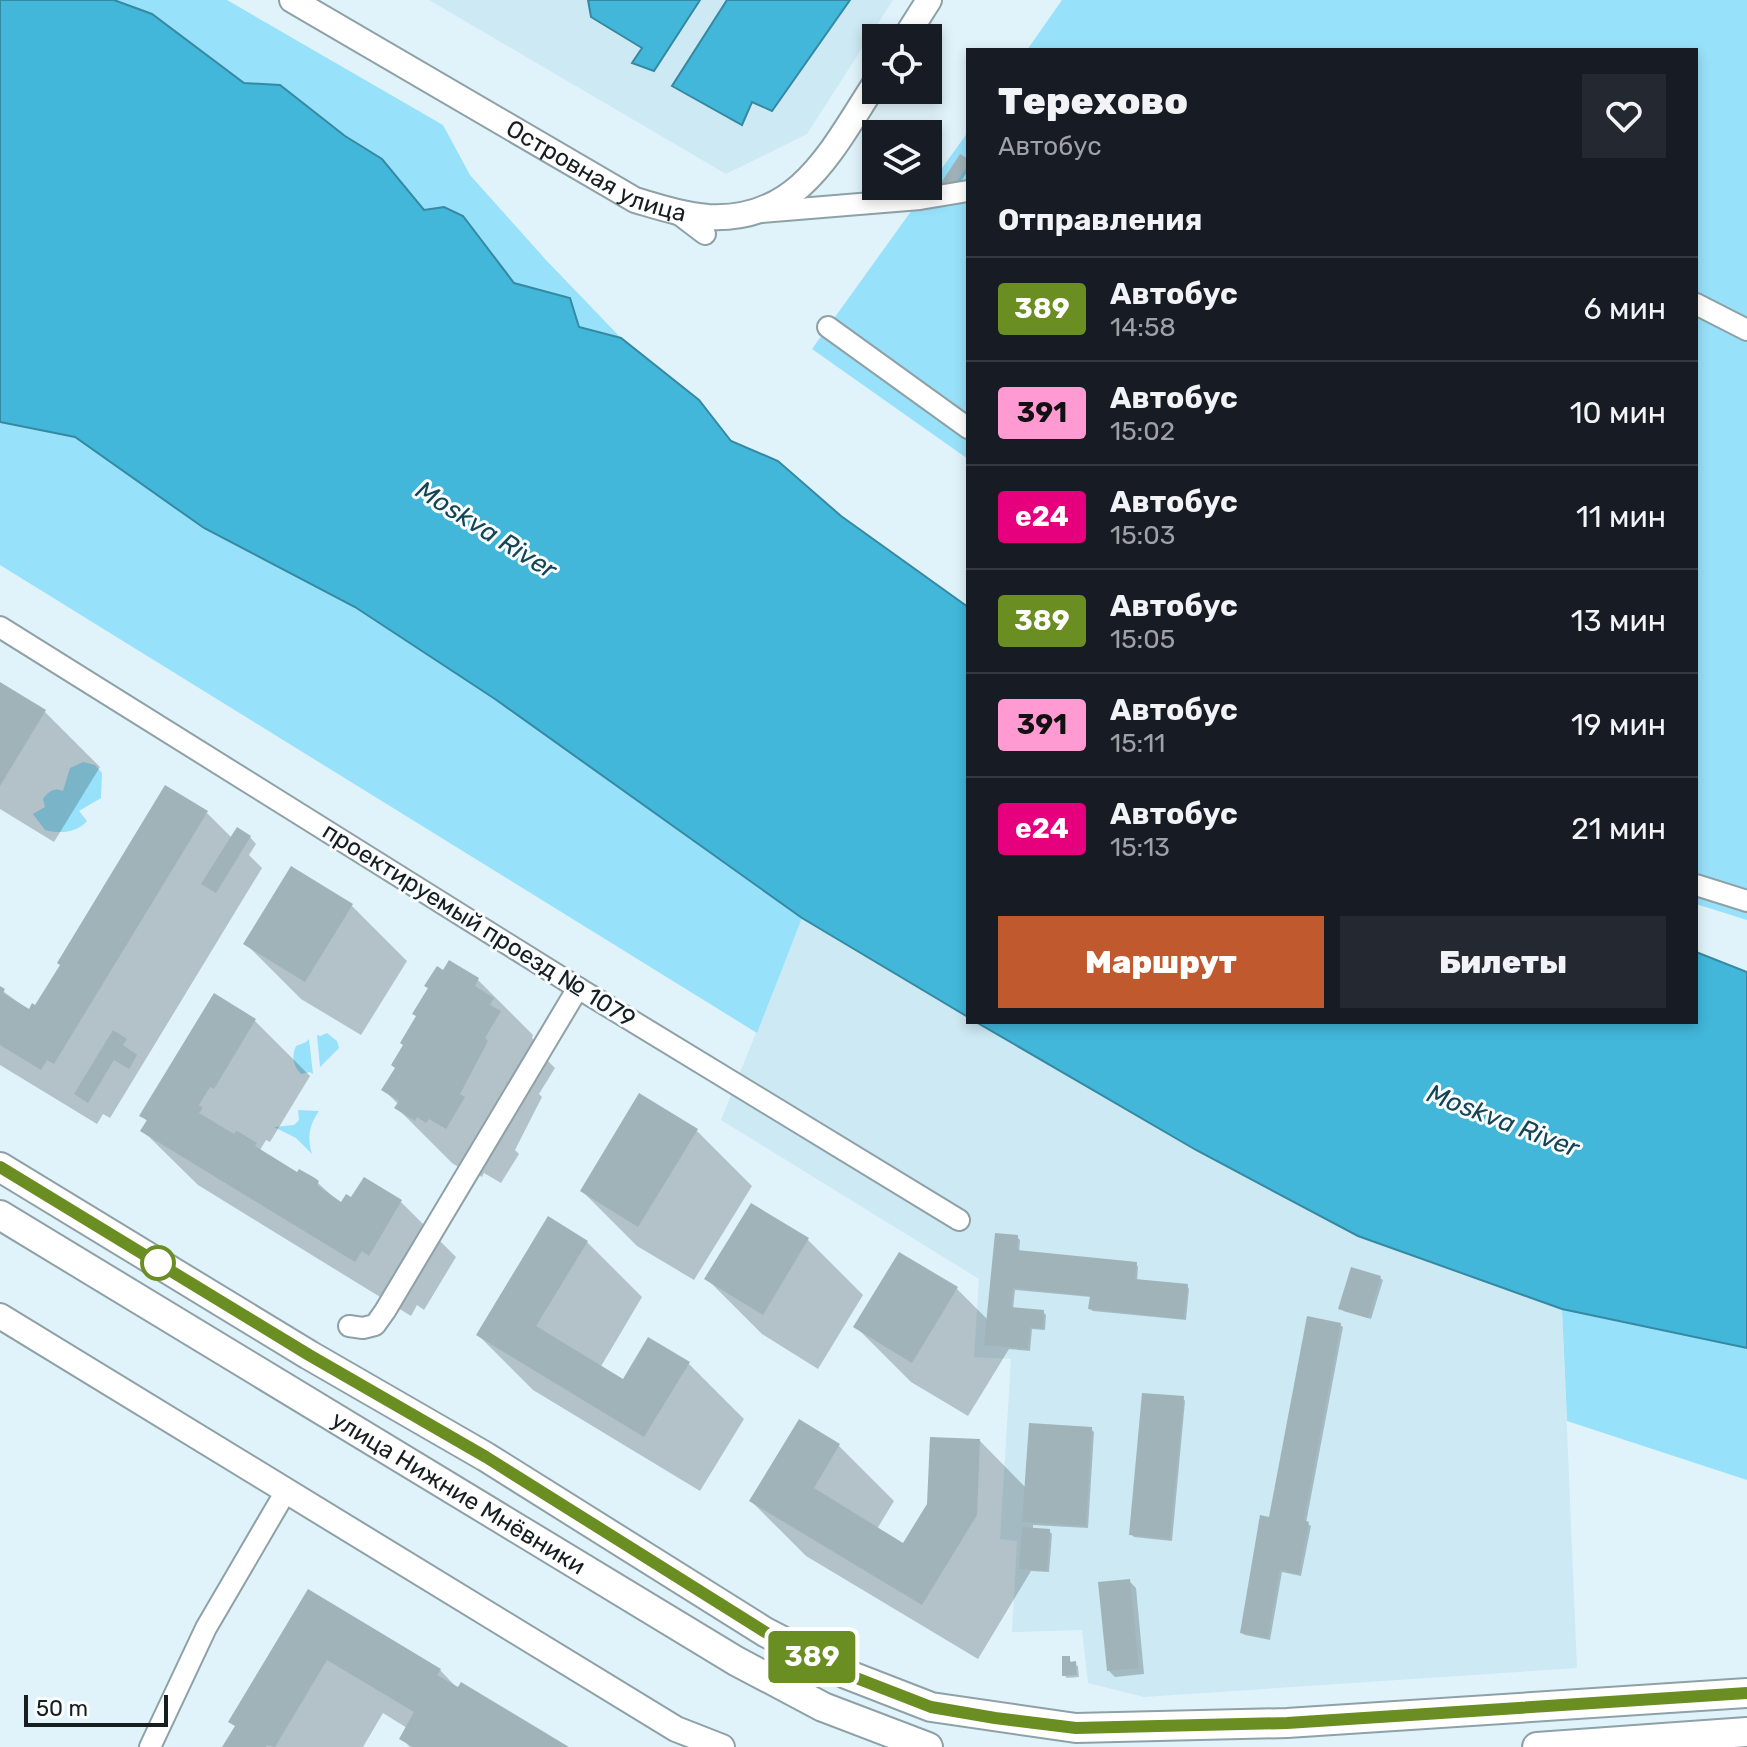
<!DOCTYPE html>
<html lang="ru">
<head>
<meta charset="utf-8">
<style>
  body { margin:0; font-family:Rubik,sans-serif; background:#242831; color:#f1f3f6; height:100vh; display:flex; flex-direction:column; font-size:30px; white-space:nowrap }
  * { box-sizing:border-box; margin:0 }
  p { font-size:26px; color:#9ea1a6 }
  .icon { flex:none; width:44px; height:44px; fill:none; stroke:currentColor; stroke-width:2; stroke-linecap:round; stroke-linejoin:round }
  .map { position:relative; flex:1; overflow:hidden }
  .side { position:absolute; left:966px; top:48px; width:732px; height:976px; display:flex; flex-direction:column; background:#171b24; border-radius:0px; box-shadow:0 4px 12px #0003 }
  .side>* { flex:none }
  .badge { padding:0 16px; border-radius:6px; font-size:28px; line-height:52px }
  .tools { position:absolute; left:862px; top:24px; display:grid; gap:16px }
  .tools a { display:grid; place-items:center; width:80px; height:80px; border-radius:0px; background:#171b24; box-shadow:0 4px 12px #0003; font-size:40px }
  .scale { position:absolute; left:24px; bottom:20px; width:144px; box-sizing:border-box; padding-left:8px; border:4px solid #171e20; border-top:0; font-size:22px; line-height:28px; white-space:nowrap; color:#171e20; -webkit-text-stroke:6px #fafdff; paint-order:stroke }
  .map>.badge { position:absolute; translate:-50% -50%; box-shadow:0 0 0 4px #fff }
  h2 { padding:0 32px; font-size:30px; line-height:72px }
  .round { display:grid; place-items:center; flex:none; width:84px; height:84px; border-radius:0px; background:#242831 }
  .headline { display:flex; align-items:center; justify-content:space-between; height:136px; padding:0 32px }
  h1 { font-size:38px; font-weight:800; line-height:60px }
  .button { display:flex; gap:16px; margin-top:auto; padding:16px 32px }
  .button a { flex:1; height:92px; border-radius:0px; background:#c0592e; color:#fff; font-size:32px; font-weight:800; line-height:92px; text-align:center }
  .button a+a { background:#242831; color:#f1f3f6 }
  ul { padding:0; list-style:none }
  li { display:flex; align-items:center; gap:24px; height:104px; padding:0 32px; border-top:2px solid #363941 }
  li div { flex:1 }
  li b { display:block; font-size:30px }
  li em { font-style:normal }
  li .badge { min-width:88px; font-weight:700; text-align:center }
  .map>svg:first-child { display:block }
</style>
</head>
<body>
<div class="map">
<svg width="1747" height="1747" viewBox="0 0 1747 1747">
  <rect width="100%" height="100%" fill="#e0f3fb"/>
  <g fill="#cde9f3">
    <polygon points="429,0 893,0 807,134 726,174"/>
    <polygon points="802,918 968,1017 968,1022 976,1022 1196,1150 1358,1236 1562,1309 1577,1668 1144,1697 1088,1683 1082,1630 1012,1632 1017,1541 1000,1539 1011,1359 974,1357 979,1279 721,1120"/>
  </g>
  <g fill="#98e1fa">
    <polygon points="114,0 227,0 443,125 470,175 546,260 621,338 579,327 570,298 514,283 463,216 444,207 424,210 382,159 345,136 280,85 244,83 152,14"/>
    <polygon points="1062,0 1747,0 1747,920 1696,904 1696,50 1027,50"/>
    <polygon points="968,132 968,459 812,349"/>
    <polygon points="0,422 75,437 204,528 355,607 495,699 802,918 757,1033 0,565"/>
    <path d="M83,762L95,765L102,773L101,798L79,811L87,821C77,833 59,834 45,830L33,814L45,807L43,799C49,791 54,787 63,791L70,768Z"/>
    <polygon points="327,1033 337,1041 339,1048 320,1067 317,1035 320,1036"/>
    <path d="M309,1039L313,1074L310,1072L301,1074C293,1065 291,1057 296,1046L306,1042Z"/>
    <path d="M298,1110L319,1111C309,1125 307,1138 312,1154L296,1138L274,1127L294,1125L299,1120Z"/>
    <polygon points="1562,1309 1747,1348 1747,1480 1567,1421"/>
  </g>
  <g fill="#42b7da" stroke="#3589a2" stroke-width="2">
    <polygon points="0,0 114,0 152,14 244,83 280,85 345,136 382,159 424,210 444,207 463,216 514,283 570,298 579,327 621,338 699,400 731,441 778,461 841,516 968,607 968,1017 802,918 495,699 355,607 204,528 75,437 0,422"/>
    <polygon points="588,0 700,0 654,71 632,63 642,48 591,17"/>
    <polygon points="727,0 850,0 772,111 752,102 742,125 672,86"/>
    <polygon points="1696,952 1747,972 1747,1348 1562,1309 1358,1236 1196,1150 976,1022 1696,1022"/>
  </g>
  <g fill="#0003">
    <polygon points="968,162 968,171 954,191 946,185"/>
    <polygon points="0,684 45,712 100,767 54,842 0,809"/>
    <polygon points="207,813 232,838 250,837 256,844 249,855 262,868 110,1118 103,1114 97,1124 0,1065 0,989 30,1011 36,1008"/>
    <polygon points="351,905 407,961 361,1035 301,999 246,944"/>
    <polygon points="450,963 478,980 533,1035 532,1038 548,1054 546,1059 555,1068 539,1094 542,1097 515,1150 519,1154 501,1183 484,1173 482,1177 472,1171 470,1174 452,1163 397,1108 399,1105 384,1090"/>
    <polygon points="214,996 255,1021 310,1076 270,1142 266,1140 260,1150 298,1175 318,1183 342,1205 352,1200 364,1179 401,1202 456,1257 424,1310 417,1305 411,1316 198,1185 142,1130 148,1122 142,1116"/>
    <polygon points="697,1131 752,1186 694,1280 637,1246 582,1191"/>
    <polygon points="751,1205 808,1240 863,1295 818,1369 762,1334 707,1279"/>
    <polygon points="1017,1237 1020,1240 1019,1253 1136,1264 1138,1267 1137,1282 1187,1286 1189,1289 1186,1320 1093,1311 1090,1309 1091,1297 1015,1290 1013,1309 1043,1312 1046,1315 1045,1330 1032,1329 1030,1351 1009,1349 968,1416 911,1382 856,1327 957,1289 989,1321"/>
    <polygon points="587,1242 642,1297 600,1368 623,1382 689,1364 744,1419 700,1491 533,1390 478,1335"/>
    <polygon points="1380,1278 1383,1280 1371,1319 1343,1311"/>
    <polygon points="1340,1325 1343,1327 1306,1523 1311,1526 1301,1576 1282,1572 1270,1640 1245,1635 1242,1633 1270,1519"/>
    <polygon points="1183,1398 1185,1401 1172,1541 1134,1537 1131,1534"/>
    <polygon points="799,1422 839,1446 894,1501 877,1529 904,1546 980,1441 1026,1488 1091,1429 1094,1432 1088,1528 1033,1525 1033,1530 1049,1531 1052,1534 1049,1572 1031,1571 978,1659 806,1556 751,1501"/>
    <polygon points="1129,1581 1136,1588 1144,1674 1115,1677 1109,1671"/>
    <polygon points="309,1591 440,1670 459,1690 565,1747 410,1747 401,1738 407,1728 383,1713 363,1747 225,1747"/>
    <polygon points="1069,1658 1072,1664 1078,1666 1079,1677 1067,1678 1064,1675"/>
  </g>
  <g fill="#a0b3b9">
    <polygon points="960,154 968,159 968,165 951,190 941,183"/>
    <polygon points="0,682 46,710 0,786"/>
    <polygon points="165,785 208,811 54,1064 47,1060 41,1070 0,1045 0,986 5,989 3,993 29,1009 32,1003 35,1005 60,965 57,963"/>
    <polygon points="237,827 251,836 216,893 201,884"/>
    <polygon points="291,866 353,904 305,982 243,944"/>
    <polygon points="449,960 479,978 475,986 494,998 490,1005 501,1011 485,1038 488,1041 460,1094 465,1097 446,1129 429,1119 426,1123 417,1117 415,1121 394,1108 399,1101 381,1090 395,1068 391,1065 403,1045 400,1043 416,1016 412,1014 428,988 424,986 437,966 443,970"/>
    <polygon points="214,993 256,1019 214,1089 210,1087 199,1105 203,1108 199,1113 234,1134 236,1131 239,1132 257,1143 255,1146 297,1172 299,1169 315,1178 319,1181 317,1185 341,1202 346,1194 351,1197 364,1177 402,1200 369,1256 362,1251 355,1262 140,1131 147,1120 139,1116"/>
    <polygon points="113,1030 127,1039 123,1045 137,1055 129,1069 114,1060 88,1103 74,1094"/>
    <polygon points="639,1093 698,1129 638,1227 580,1191"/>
    <polygon points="751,1203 809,1238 763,1315 704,1279"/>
    <polygon points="548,1216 588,1241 536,1326 623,1379 648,1337 690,1362 644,1437 476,1335"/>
    <polygon points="995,1233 1018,1235 1017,1250 1137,1262 1135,1279 1188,1284 1184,1319 1088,1309 1090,1296 1013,1288 1011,1307 1044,1310 1043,1329 1030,1327 1028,1349 984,1345"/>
    <polygon points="899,1252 958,1287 912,1363 853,1327"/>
    <polygon points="1351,1267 1381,1276 1368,1318 1338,1309"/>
    <polygon points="1307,1316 1341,1323 1304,1520 1309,1522 1299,1574 1280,1570 1268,1638 1240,1633 1260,1515 1269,1517"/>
    <polygon points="1142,1393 1184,1396 1170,1539 1129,1535"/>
    <polygon points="799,1419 840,1444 814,1488 903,1543 927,1504 930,1437 980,1439 977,1515 922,1605 749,1501"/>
    <polygon points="1029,1423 1092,1427 1086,1526 1022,1522"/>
    <polygon points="1022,1527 1050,1529 1047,1571 1019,1569"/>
    <polygon points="1130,1579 1139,1668 1107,1671 1098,1582"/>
    <polygon points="308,1589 441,1669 437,1675 458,1687 461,1682 569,1747 413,1747 399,1739 414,1712 327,1660 275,1747 267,1745 266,1747 222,1747 235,1726 228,1722"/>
    <polygon points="1062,1656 1070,1656 1070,1662 1076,1661 1077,1675 1062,1676"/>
  </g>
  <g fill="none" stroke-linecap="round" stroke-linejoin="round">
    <defs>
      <g id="minor">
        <polyline points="676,212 705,234"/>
        <polyline points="761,212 920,199 968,191"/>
        <polyline points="1696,304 1747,330"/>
        <polyline points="828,327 968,428"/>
        <polyline points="0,627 578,988 959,1220"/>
        <polyline points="1696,885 1747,901"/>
        <polyline points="349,1326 363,1328 375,1325 385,1311 578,988"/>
        <polyline points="150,1747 206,1628 286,1491"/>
      </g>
      <g id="tertiary">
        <path id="s1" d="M292,0L635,200C659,207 683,215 708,217C800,222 832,149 876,82"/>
        <polyline points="905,38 929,0"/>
        <polyline points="0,1316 676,1729 722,1747"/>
      </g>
      <g id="secondary">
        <polyline points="0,1167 309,1355 486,1457 765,1632 846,1674 931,1707 1076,1728 1287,1723 1747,1693"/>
        <path id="s2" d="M0,1215L736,1661L823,1707L928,1747"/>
        <polyline points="1537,1747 1747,1732"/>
      </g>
    </defs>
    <use href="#minor" stroke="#8ea1a7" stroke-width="24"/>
    <use href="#tertiary" stroke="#8ea1a7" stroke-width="28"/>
    <use href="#secondary" stroke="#8ea1a7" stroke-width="32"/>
    <use href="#minor" stroke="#fff" stroke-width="20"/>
    <use href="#tertiary" stroke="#fff" stroke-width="24"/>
    <use href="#secondary" stroke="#fff" stroke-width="28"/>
  </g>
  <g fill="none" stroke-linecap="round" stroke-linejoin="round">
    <defs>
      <polyline id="line" points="0,1167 309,1355 486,1457 765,1632 846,1674 931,1707 995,1718 1076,1728 1287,1723 1747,1693"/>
    </defs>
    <use href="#line" stroke="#fff" stroke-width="18"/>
    <use href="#line" stroke="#6b8e23" stroke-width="12"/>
  </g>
  <circle fill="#fff" stroke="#6b8e23" stroke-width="4" cx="158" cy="1263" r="16"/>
  <g text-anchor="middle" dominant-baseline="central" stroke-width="6" stroke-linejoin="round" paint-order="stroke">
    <g font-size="24" fill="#171e20" stroke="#fafdff">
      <text stroke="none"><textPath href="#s1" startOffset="350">Островная улица</textPath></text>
      <text transform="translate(479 925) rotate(32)">проектируемый проезд № 1079</text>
      <text stroke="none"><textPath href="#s2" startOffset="536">улица Нижние Мнёвники</textPath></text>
    </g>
    <g font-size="26" font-style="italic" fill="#134555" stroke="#fafdff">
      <text transform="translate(486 530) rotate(32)">Moskva River</text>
      <text transform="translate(1503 1121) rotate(21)">Moskva River</text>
    </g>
  </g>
</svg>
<div class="tools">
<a><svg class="icon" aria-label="locate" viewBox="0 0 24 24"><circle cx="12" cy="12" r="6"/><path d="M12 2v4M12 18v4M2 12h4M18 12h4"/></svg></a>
<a><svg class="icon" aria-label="layers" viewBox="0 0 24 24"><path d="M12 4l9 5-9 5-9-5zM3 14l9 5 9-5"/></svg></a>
</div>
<div class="scale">50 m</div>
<b class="badge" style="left:812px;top:1657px;background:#6b8e23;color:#fff">389</b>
<section class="side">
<div class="headline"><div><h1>Терехово</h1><p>Автобус</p></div><a class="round"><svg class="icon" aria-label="heart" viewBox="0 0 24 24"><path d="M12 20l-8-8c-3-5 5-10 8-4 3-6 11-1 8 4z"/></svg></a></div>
<h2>Отправления</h2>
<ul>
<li><span class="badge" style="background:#6b8e23;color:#fff">389</span><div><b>Автобус</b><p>14:58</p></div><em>6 мин</em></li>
<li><span class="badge" style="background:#ff9ad2;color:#111">391</span><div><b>Автобус</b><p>15:02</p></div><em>10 мин</em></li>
<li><span class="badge" style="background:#e6007e;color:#fff">е24</span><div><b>Автобус</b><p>15:03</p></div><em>11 мин</em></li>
<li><span class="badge" style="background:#6b8e23;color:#fff">389</span><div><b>Автобус</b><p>15:05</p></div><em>13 мин</em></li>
<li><span class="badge" style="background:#ff9ad2;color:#111">391</span><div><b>Автобус</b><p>15:11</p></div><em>19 мин</em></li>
<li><span class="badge" style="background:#e6007e;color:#fff">е24</span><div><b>Автобус</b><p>15:13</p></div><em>21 мин</em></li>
</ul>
<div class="button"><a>Маршрут</a><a>Билеты</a></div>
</section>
</div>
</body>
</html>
